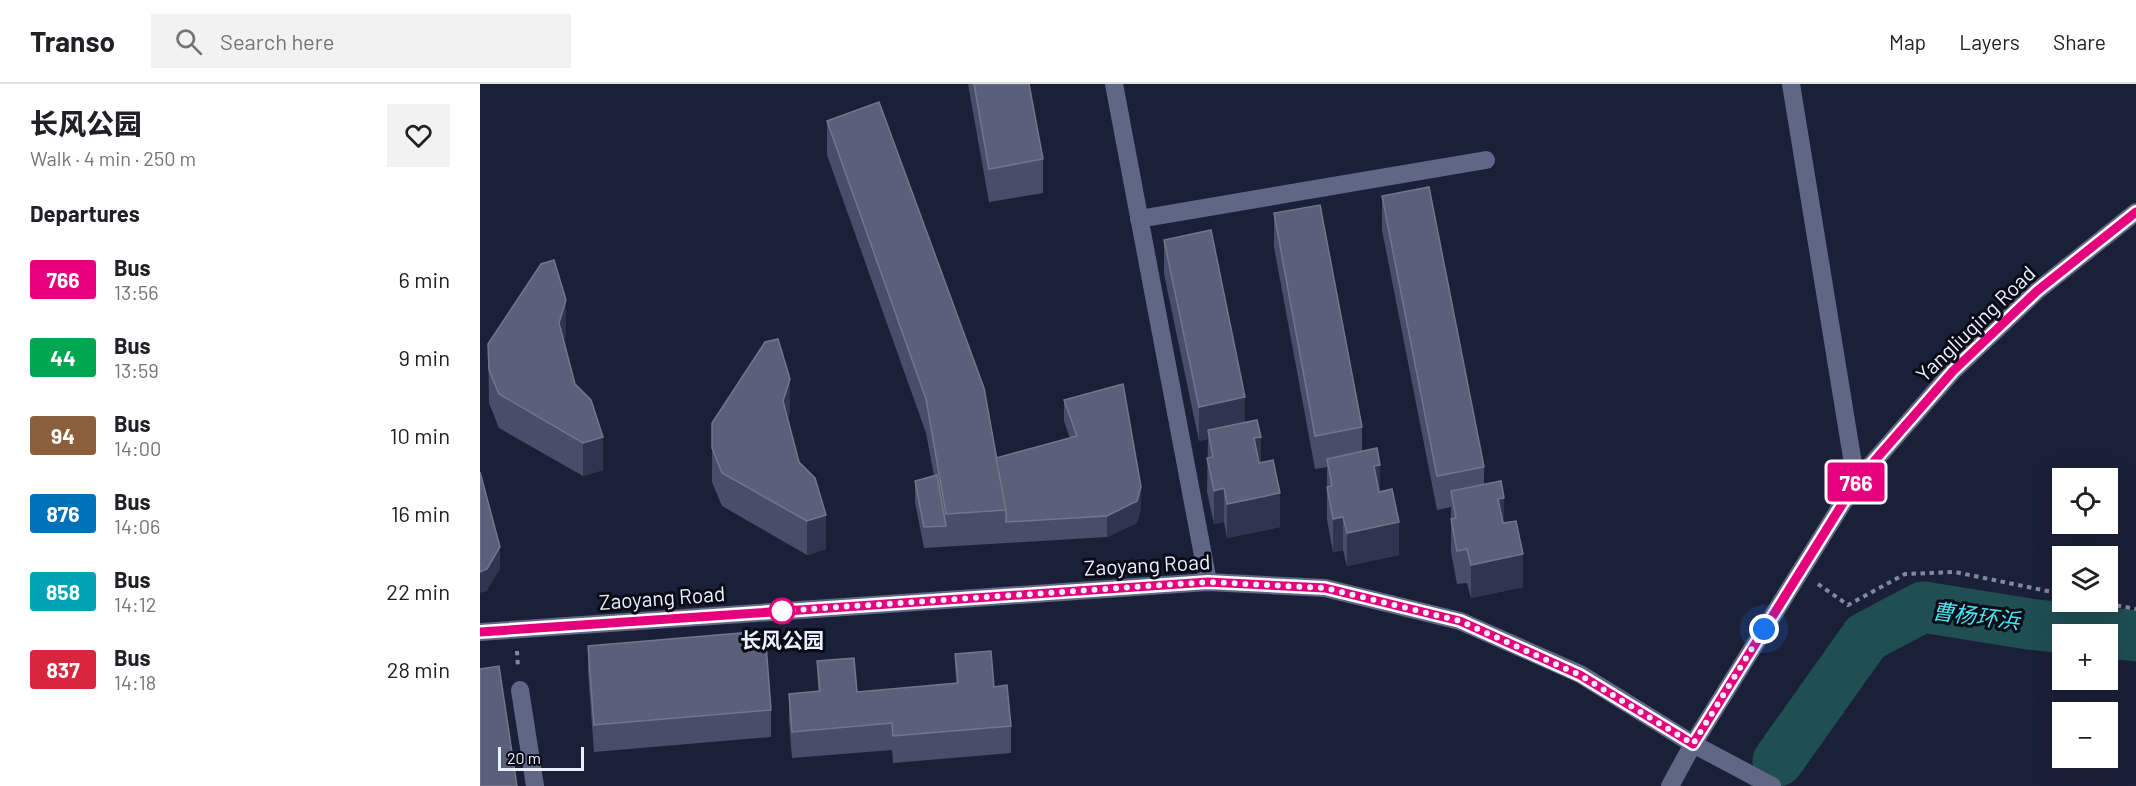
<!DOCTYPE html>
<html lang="en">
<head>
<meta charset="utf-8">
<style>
  body { margin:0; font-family:Barlow,"Noto Sans SC",sans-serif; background:#f2f2f2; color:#202124; height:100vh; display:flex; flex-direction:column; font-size:22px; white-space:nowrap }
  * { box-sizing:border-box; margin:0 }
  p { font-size:20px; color:#757577 }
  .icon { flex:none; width:33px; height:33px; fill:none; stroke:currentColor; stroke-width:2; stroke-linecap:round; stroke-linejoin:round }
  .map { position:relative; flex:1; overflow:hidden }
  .drawer { display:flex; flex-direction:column; background:#fff; width:480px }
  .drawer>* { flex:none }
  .badge { padding:0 12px; border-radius:4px; font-size:21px; line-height:39px }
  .controls { position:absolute; left:1572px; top:384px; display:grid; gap:12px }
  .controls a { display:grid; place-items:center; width:66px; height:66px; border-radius:0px; background:#fff; box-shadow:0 6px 24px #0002; font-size:30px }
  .scale { position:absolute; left:18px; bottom:15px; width:86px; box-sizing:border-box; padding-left:6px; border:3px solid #ecf0fe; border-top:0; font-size:16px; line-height:21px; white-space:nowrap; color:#ecf0fe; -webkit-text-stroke:4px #090b16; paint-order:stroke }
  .you { position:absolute; width:30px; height:30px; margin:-15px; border:4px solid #fff; border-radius:50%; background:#1a73e8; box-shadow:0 0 0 9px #1a73e833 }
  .map>.badge { position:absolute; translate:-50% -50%; box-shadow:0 0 0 3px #fff }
  h2 { padding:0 30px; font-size:22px; line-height:54px }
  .round { display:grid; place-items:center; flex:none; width:63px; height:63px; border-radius:0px; background:#f2f2f2 }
  .head { display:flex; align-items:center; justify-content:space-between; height:102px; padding:0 30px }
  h1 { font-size:28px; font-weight:800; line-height:45px }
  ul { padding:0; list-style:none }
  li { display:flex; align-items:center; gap:18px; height:78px; padding:0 30px }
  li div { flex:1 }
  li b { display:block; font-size:22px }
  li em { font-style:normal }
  li .badge { min-width:66px; font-weight:700; text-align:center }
  header { display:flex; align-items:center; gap:36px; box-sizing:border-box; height:84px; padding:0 30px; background:#fff; border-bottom:2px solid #e0e0e0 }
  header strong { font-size:28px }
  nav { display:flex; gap:33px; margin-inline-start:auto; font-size:21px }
  .search { width:420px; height:54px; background:#f2f2f2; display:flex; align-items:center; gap:15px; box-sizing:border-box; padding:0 21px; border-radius:0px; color:#757577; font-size:22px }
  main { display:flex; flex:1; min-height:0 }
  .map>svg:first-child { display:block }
</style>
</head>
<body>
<header>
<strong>Transo</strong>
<div class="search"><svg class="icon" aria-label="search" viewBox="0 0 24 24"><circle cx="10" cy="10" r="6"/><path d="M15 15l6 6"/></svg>Search here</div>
<nav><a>Map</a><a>Layers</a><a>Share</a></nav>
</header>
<main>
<section class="drawer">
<div class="head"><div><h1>长风公园</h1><p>Walk · 4 min · 250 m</p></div><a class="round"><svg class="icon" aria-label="heart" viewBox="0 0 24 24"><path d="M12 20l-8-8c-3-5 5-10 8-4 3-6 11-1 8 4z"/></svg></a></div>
<h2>Departures</h2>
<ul>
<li><span class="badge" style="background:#e6007e;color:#fff">766</span><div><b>Bus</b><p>13:56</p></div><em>6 min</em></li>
<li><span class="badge" style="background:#00a651;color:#fff">44</span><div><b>Bus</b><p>13:59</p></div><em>9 min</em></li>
<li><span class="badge" style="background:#8b5e3c;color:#fff">94</span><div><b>Bus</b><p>14:00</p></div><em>10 min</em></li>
<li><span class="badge" style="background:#0072bc;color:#fff">876</span><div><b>Bus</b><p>14:06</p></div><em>16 min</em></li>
<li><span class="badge" style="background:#00a3b4;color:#fff">858</span><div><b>Bus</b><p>14:12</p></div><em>22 min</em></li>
<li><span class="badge" style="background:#d7263d;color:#fff">837</span><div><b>Bus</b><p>14:18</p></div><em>28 min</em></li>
</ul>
</section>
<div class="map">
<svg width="1656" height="702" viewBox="0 0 1656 702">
  <rect width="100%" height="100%" fill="#1b2039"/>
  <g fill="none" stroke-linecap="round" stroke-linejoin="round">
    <polyline stroke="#1f4f52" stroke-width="51" points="1298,677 1386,553 1443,523 1549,540 1656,552"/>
    <g stroke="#83879b" stroke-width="4" stroke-dasharray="4.5 4.5" stroke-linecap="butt">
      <polyline points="1338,500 1368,521 1425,490 1475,488 1582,510"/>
      <polyline points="1619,518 1656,525"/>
      <polyline points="37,567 38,584"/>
    </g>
    <g stroke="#606685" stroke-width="18">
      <polyline points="634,0 728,498"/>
      <polyline points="1311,0 1376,398"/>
      <polyline points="659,135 1006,76"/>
      <polyline points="0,548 728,498 845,504 980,537 1100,590 1213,660 1292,702"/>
      <polyline points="40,606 55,702"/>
      <polyline points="1190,702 1213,660 1376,398 1473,287 1557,207 1656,128"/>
    </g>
  </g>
  <g fill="#484e69">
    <polygon points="488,0 549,0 563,75 563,109 509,118"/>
    <polygon points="347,37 516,374 590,354 584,337 584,316 661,424 657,439 627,453 444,464 435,418 435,397 454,392 446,349 347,71"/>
    <polygon points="902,112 1004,383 1004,400 1024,439 1043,503 991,514 987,499 977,500 971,468 971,423 957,426 902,146"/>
    <polygon points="794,129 882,343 882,367 900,407 919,471 867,482 863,466 853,468 847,436 847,383 835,385 794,163"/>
    <polygon points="684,156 765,338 781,378 800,443 747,454 744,438 734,440 727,408 728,355 719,357 684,190"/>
    <polygon points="86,249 84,256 95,300 123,386 103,392 19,344 9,319 8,260"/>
    <polygon points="310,328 308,335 319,378 346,465 327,471 242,422 232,398 232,339"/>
    <polygon points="108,562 291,626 291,653 114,668 108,588"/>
    <polygon points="475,570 514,603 531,642 531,669 413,679 412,666 312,674 309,636 309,610 338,607 337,577 377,608 476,599"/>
  </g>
  <g fill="#2f344f">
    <polygon points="86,216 86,249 79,272 79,239"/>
    <polygon points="310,295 310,328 303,350 303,317"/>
    <polygon points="765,313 765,347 728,346 728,355 719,357 719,323"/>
    <polygon points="123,353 123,386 103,392 103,359"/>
    <polygon points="781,353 781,386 774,354"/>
    <polygon points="900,381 900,414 894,382"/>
    <polygon points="661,403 661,424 657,439 627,453 627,432"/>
    <polygon points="744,404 744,438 734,440 734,407"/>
    <polygon points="800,409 800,443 747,454 747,420"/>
    <polygon points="1024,414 1024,447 1018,415"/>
    <polygon points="346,431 346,465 327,471 327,437"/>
    <polygon points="863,433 863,466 853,468 853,435"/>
    <polygon points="919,438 919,471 867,482 867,449"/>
    <polygon points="20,463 20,485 7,507 0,509 0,488"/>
    <polygon points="1043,470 1043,503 991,514 991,481"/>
  </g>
  <g fill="#5a6079" stroke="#71768e" stroke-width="1.5">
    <polygon points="494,0 549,0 563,75 509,85"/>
    <polygon points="399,18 504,304 526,426 466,430 446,315 347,37"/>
    <polygon points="949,103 1004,383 957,392 902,112"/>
    <polygon points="840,121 882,343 835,352 794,129"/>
    <polygon points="731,146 765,313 719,323 684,156"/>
    <polygon points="74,176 86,216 79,239 95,300 111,316 123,353 103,359 19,310 9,286 8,260 61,180"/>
    <polygon points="298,255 310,295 303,317 319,378 335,394 346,431 327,437 242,389 232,364 232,339 285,258"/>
    <polygon points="643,300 661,403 657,417 627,432 526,438 526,426 516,374 597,352 584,316"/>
    <polygon points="777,336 781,353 774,354 779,379 793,376 800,409 747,420 744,404 734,407 727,374 733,373 728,346"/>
    <polygon points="897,364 900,381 894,382 899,408 912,405 919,438 867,449 863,433 853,435 847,403 852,402 847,375"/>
    <polygon points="0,388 20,463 7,485 0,488"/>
    <polygon points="457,391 466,442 444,443 435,397"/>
    <polygon points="1021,397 1024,414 1018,415 1023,439 1036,437 1043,470 991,481 987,465 977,467 971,435 976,434 971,407"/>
    <polygon points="285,547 291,626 114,641 108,562"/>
    <polygon points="511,567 514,603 527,601 531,642 413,652 412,639 312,648 309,610 340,607 337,577 374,574 377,608 478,599 475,570"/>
    <polygon points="19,582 37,702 0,702 0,585"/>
  </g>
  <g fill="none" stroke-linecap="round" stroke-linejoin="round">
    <defs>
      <polyline id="line" points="0,548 728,498 845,504 980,537 1100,591 1213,660 1376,398 1473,287 1557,207 1656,128"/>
    </defs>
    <use href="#line" stroke="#fff" stroke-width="14"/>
    <use href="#line" stroke="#e6007e" stroke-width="9"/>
    <polyline stroke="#ecf0fe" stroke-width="6" stroke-dasharray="0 10.8" points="302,527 728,498 845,504 980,537 1100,591 1213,660 1284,545"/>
  </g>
  <circle fill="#fff" stroke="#e6007e" stroke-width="3" cx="302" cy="527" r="12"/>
  <g text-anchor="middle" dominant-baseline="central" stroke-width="6" stroke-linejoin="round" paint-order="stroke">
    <g font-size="21" fill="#ecf0fe" stroke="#090b16">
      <text transform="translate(1495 239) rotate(-44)">Yangliuqing Road</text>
      <text transform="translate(667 480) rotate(-3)">Zaoyang Road</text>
      <text transform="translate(182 513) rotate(-4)">Zaoyang Road</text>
    </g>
    <g font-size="21" font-weight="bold" fill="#ecf0fe" stroke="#090b16">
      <text x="302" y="555">长风公园</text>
    </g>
    <g font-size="22" font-style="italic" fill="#48e5ee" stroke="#090b16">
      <text transform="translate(1496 531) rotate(7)">曹杨环浜</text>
    </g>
  </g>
</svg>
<div class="controls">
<a><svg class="icon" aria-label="locate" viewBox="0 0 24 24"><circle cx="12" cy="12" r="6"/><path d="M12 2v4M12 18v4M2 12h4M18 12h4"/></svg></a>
<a><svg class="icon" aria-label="layers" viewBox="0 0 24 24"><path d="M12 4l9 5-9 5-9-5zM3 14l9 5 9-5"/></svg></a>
<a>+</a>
<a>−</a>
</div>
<div class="scale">20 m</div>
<div class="you" style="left:1284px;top:545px"></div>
<b class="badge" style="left:1376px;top:398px;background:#e6007e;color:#fff">766</b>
</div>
</main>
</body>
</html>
